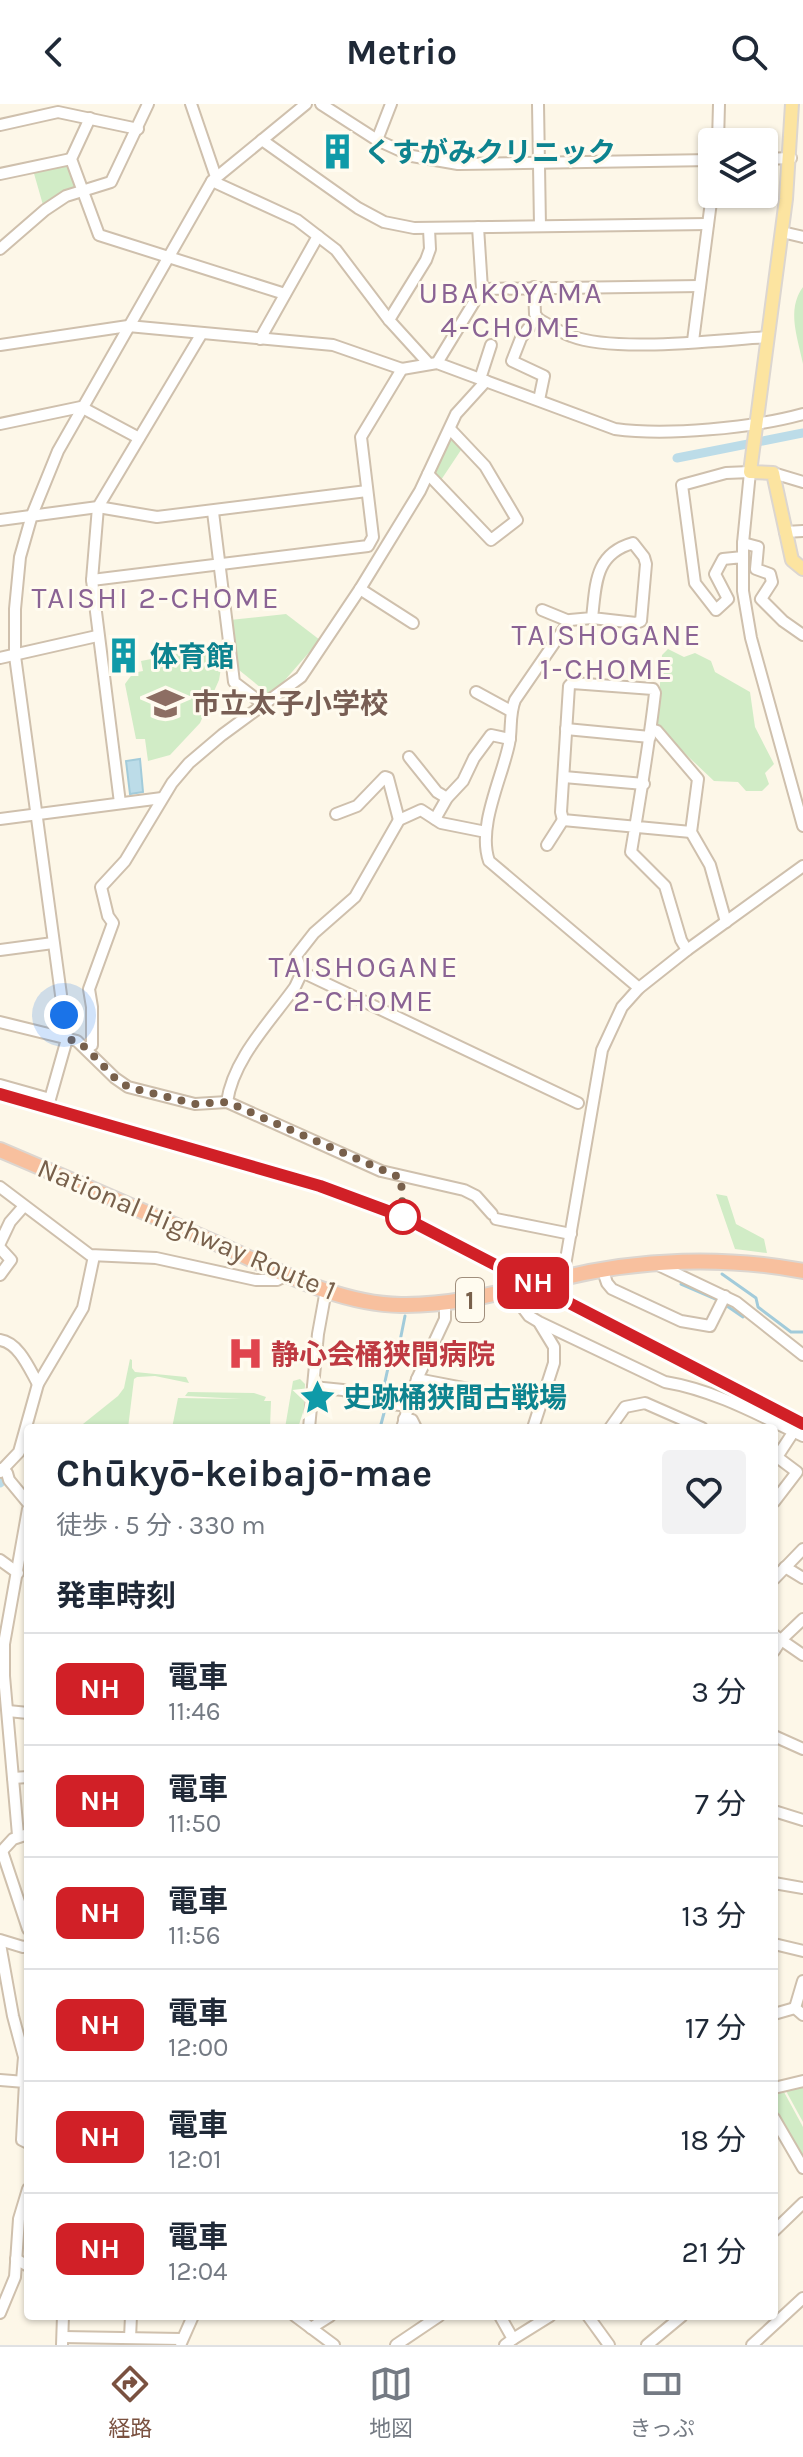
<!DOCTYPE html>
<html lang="ja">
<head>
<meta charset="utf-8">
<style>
  body { margin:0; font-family:Karla,"Noto Sans JP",sans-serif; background:#f2f2f3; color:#1f2937; height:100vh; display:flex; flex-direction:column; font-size:30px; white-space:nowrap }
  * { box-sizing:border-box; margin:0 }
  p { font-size:26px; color:#747a83 }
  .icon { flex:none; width:44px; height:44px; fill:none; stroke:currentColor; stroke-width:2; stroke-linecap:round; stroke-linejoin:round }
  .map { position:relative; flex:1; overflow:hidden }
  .drawer { position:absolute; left:24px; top:1320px; width:754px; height:896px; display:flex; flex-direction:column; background:#fff; border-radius:8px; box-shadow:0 2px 6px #0004 }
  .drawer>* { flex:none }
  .badge { padding:0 16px; border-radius:12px; font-size:28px; line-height:52px }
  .fabs { position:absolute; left:698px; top:24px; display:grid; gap:16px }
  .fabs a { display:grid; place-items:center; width:80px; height:80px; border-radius:8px; background:#fff; box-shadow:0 2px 6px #0004; font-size:40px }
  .you { position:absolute; width:40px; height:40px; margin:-20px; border:6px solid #fff; border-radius:50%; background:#1a73e8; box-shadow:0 0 0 12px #1a73e833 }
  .map>.badge { position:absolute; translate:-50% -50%; box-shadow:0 0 0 4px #fff }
  h2 { padding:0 32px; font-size:30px; line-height:72px }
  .round { display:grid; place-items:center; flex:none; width:84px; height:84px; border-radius:8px; background:#f2f2f3 }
  .overview { display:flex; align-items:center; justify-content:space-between; height:136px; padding:0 32px }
  h1 { font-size:38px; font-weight:700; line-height:60px }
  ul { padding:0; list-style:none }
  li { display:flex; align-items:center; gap:24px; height:112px; padding:0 32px; border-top:2px solid #e0e1e3 }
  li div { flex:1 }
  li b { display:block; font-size:30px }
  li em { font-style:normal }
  li .badge { min-width:88px; font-weight:700; text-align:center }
  header { display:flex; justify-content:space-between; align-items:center; height:104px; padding:0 32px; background:#fff; font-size:36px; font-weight:700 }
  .tabs { display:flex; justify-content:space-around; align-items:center; height:112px; border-top:2px solid #e0e1e3; background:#fff; font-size:22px; color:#747a83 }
  .tabs a { display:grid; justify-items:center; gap:4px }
  .tabs .active { color:#7a5140 }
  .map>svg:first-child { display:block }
</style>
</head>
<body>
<header><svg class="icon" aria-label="back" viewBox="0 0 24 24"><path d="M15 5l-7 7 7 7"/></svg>Metrio<svg class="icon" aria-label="search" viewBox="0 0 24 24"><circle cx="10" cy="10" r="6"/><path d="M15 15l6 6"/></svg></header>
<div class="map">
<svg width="803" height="2241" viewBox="0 0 803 2241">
  <rect width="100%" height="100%" fill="#fdf7e8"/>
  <g fill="#d1ecc6">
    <polygon points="66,58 76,85 62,88 43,101 33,66"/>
    <path d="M803,183V260C798,234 786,206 803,183Z"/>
    <polygon points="451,330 463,343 441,376 433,368"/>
    <polygon points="286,510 320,536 271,592 239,566 230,516"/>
    <polygon points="217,542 221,564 219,576 200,619 170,651 148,657 145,635 136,635 125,580 133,569 143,567 141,557"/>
    <polygon points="668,545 684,553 695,549 711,557 715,568 750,588 755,623 774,660 765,669 769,680 762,687 746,687 738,678 714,677 657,623 662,551"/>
    <polygon points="716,1090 727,1092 736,1120 764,1135 767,1149 735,1145"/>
    <polygon points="130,1255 132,1256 132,1264 135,1268 186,1273 189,1279 155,1272 137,1273 134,1275 128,1324 78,1324 118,1292 124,1284"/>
    <polygon points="300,1275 305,1280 304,1305 298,1324 285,1324 293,1277"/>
    <polygon points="188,1288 254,1289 266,1293 264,1297 271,1297 270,1324 172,1324 178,1294 242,1295 185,1292"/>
    <polygon points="800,1983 803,1984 803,2018 786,1987"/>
    <polygon points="784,1988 803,2023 803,2056 774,2004 774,1990"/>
  </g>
  <polygon fill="#bcdce8" stroke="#a2cbda" stroke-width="2" points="140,655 143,688 130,690 126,657"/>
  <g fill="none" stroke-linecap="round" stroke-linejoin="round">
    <g stroke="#a2cbda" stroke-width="3">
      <polyline points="722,1170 756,1194 758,1203 791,1228 803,1228"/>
      <polyline points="681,1180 718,1196"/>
      <polyline points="727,1202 743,1213"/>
      <polyline points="382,1291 388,1264 400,1237 405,1212"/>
      <polyline points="380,1324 384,1309"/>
    </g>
    <g stroke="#bcdce8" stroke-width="9">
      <polyline points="677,354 803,329"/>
      <polyline points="0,1379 1,1378"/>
    </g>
    <defs>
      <g id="minor">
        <polyline points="191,0 216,73"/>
        <polyline points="321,0 377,36 412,52 458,60 712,56"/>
        <polyline points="538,0 540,122"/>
        <polyline points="90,14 71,55 99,131 285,190"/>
        <polyline points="0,21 58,8 138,25"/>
        <polyline points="262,36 358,104 384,118 414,124 708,120"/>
        <polyline points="377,36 391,0"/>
        <polyline points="718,38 719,0"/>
        <polyline points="764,55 791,54"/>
        <polyline points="0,70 71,55"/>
        <polyline points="212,77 297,116 336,146 389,216 429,260"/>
        <polyline points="782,128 803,133"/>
        <polyline points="0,145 45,106 66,92 111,78 148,0"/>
        <path d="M534,183L535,210L538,215C548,220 559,228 571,232C615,249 718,236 768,233"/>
        <polyline points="482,185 700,182"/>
        <polyline points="537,213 521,234 512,257 544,272 539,296"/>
        <polyline points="389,216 426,156 430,145 429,125"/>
        <polyline points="260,235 318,132"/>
        <polyline points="693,237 712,90"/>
        <path d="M0,241L128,222L333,241L402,265L437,259L615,325C667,332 752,324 803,310"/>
        <polyline points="437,259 482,185 478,123"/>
        <polyline points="480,275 491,241"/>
        <polyline points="0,320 81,303 139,334"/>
        <polyline points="773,369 803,378"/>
        <polyline points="428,370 491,436 517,416 485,362 450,325"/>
        <polyline points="213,408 234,578 263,600"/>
        <polyline points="0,416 98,403 157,413 367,387"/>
        <polyline points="785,428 803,427"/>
        <polyline points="743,439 758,443 756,465 770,470 772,478 761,495 783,517 803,531"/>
        <polyline points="743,453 723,455 715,470 728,495 716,506 695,479 682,381 726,369 750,368 743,439 743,487 751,534 803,722"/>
        <polyline points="92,476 368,442 373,433 361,333 402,265"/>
        <polyline points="360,485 413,519"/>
        <polyline points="542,506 569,517"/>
        <path d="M592,514C596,481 594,450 633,439L644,453L646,460L641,517L636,519L592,514L570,516L515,596C509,611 512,625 509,640C502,674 477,723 489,757L639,884"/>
        <polyline points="0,554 97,532"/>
        <polyline points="476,588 511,607"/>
        <polyline points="566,625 650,633"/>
        <polyline points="651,625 657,627 698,675 691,728 710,761 726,818"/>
        <polyline points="409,653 437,688 447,694"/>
        <polyline points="564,673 644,680"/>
        <polyline points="120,699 92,476 98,403 202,229"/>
        <polyline points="336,710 357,702 385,673 388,674 399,716"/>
        <polyline points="0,715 162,694"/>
        <polyline points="435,715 447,694 463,677 474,654 491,631 510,635"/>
        <polyline points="547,741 563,716"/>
        <polyline points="0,846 53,839"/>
        <path d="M687,846L681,836L665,782L631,748C640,694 649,642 655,589L653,585L572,579L569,582L561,708L563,716L691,728"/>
        <polyline points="302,868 578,999"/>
        <polyline points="0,918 77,937 115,974 128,983 195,1000 227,998 381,1067 464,1086 476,1092 492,1110"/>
        <polyline points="86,944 92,941 92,903 89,885 113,819 108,812 101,783 125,757 172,679 189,659 222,631 301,573 360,485 420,387 456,310 486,277"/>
        <polyline points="0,981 50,995 67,935 15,552 15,505 20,453 32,411 58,347 212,77 306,0"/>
        <path d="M227,998C233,955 270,918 295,883L302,868L296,852L314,829L355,793L399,716L421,706L441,719L486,728"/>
        <polyline points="0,1083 90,1151 156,1154 256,1176 277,1176 287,1171"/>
        <polyline points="496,1115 571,1130"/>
        <polyline points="0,1139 10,1118 24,1102"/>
        <polyline points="0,1144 11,1156 0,1171"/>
        <polyline points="656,1160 736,1198 803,1251"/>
        <polyline points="603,1167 607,1179 612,1185 681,1217 710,1222 725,1192"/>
        <polyline points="563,1173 602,946 622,903 639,884 687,846 803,762"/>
        <path d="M511,1188L529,1212L539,1218L665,1278C714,1286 759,1311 803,1332"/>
        <path d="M0,1236C19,1239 29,1264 38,1280"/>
        <polyline points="417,1275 541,1299"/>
        <polyline points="313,1283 343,1286 376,1298 408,1302"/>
        <polyline points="404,1315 412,1316 416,1324"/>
        <polyline points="309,1324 318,1230 326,1186"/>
        <polyline points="402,1324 417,1275 445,1215 445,1200"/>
        <polyline points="533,1324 554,1259 554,1243 540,1220"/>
        <polyline points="610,1324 625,1303 645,1299 702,1324"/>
        <polyline points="0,1365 7,1369 9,1376 28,1399"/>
        <polyline points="0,1368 19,1348 38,1280 83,1204 94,1152"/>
        <polyline points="774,1398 797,1368 777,1353 794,1327"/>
        <polyline points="0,1456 18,1469"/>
        <polyline points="785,1463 803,1474"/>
        <polyline points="774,1475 803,1445"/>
        <polyline points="774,1531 803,1551"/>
        <polyline points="774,1547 781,1536 803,1515"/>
        <polyline points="8,1607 28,1609"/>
        <polyline points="774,1632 803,1645"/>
        <polyline points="13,1674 28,1673"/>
        <polyline points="774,1707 803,1716"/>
        <polyline points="18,1731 4,1572 4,1540 28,1405"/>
        <polyline points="2,1747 28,1825"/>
        <polyline points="0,1749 13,1735 28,1730"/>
        <polyline points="774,1779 803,1784"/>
        <polyline points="0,1836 23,1843 28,1842"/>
        <polyline points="0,1840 13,1912 24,1953 22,1977"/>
        <polyline points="774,1840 803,1847"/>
        <polyline points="803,1877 795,1904 803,1911"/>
        <polyline points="774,1910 795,1904"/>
        <polyline points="0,1976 25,1978 22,2036 28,2039"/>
        <polyline points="774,1984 803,1977"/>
        <polyline points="774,2014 803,2064"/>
        <polyline points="774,2127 803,2099"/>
        <polyline points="16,2155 28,2162"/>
        <polyline points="0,2209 15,2173 19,2115 28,2085"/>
        <polyline points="295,2212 334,2241"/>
        <polyline points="500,2212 513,2235 505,2241"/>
        <polyline points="588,2212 609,2241"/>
        <polyline points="311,2224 330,2212"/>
        <polyline points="63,2233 181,2235"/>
        <polyline points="130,2234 131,2212"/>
        <polyline points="513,2235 550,2212"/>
        <polyline points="181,2239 193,2212"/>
        <polyline points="62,2241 63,2212"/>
        <polyline points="396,2241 439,2212"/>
        <polyline points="647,2241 682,2212"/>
        <polyline points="752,2241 803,2194"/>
      </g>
      <polyline id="major" points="792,0 786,95 750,368 773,369 792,456 803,465"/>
      <path id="highway" d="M0,1046C73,1077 145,1108 218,1140C275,1165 336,1200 401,1201C457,1202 508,1186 562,1174C639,1155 725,1152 803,1167"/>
    </defs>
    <use href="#minor" stroke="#cfc0ad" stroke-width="14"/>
    <use href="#major" stroke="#dcd6d0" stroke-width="16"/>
    <use href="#highway" stroke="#dcd6d0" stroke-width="18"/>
    <use href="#minor" stroke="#fff" stroke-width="10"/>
    <use href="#major" stroke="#fce4a0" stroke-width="12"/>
    <use href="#highway" stroke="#f8c09e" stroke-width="14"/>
    <polyline stroke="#bca5c8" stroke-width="3" stroke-dasharray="12 8" stroke-linecap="butt" points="0,990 320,1082 401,1112 803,1320"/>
  </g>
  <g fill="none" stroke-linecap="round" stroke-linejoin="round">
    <defs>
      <polyline id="line" points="0,990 320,1082 401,1112 803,1320"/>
    </defs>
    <use href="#line" stroke="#fff" stroke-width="18"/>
    <use href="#line" stroke="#d12027" stroke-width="12"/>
    <polyline stroke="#78604b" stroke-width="8" stroke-dasharray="0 14.4" points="64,911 67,935 77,937 86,944 115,974 128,983 195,1000 227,998 401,1074 403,1113"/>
  </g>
  <defs>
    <symbol id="building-bare" viewBox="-9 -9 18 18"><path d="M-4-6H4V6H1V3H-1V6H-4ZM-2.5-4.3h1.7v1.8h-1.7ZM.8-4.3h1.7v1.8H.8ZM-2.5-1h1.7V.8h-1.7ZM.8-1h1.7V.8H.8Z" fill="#0f9aa8" stroke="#fffbef" stroke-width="2.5" paint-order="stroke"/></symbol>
    <symbol id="school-bare" viewBox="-9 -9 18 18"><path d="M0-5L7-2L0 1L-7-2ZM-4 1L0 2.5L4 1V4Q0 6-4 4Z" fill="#8d6e63" stroke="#fffbef" stroke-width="2.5" paint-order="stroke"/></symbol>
    <symbol id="hospital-bare" viewBox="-9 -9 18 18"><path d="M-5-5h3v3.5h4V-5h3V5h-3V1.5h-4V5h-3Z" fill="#e0444e" stroke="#fffbef" stroke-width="2.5" paint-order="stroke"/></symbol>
    <symbol id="sight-bare" viewBox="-9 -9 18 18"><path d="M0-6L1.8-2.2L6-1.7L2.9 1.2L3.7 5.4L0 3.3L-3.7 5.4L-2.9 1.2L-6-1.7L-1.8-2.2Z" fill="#0f9aa8" stroke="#fffbef" stroke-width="2.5" paint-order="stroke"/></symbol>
  </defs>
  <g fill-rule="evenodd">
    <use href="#building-bare" x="312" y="22" width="51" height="51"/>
    <use href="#building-bare" x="98" y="526" width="51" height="51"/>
    <use href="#school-bare" x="140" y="574" width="51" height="51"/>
    <use href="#hospital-bare" x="220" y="1224" width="51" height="51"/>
    <use href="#sight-bare" x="292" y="1268" width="51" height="51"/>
  </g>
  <circle fill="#fff" stroke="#d12027" stroke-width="4" cx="403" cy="1113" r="16"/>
  <g text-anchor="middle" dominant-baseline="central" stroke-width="6" stroke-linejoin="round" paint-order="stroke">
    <rect fill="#fffbef" stroke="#a08e7c" stroke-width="2" x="456" y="1174" width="28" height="44" rx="6"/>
    <g font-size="26" font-weight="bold" fill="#78604b">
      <text x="470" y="1196">1</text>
    </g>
    <g font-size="28" font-weight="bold" fill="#0d838f" stroke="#fffbef" text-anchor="start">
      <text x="364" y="48">くすがみクリニック</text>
      <text x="150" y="552">体育館</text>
      <text x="343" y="1293">史跡桶狭間古戦場</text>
    </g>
    <g font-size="28" font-weight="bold" fill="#785e54" stroke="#fffbef" text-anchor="start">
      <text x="192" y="599">市立太子小学校</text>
    </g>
    <g font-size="28" fill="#78604b" stroke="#fffbef">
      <text transform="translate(187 1125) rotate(23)">National Highway Route 1</text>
    </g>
    <g font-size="28" font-weight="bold" fill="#be3a42" stroke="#fffbef" text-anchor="start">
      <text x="271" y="1250">静心会桶狭間病院</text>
    </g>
    <g font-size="30" letter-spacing="2" fill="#8a6394" stroke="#fffbef">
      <text x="511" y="189">UBAKOYAMA<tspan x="511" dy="34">4-CHOME</tspan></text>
      <text x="156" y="494">TAISHI 2-CHOME</text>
      <text x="607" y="531">TAISHOGANE<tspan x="607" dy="34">1-CHOME</tspan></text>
      <text x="364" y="863">TAISHOGANE<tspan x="364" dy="34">2-CHOME</tspan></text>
    </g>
  </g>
</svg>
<div class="fabs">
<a><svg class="icon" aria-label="layers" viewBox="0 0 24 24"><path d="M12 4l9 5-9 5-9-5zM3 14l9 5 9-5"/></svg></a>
</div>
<div class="you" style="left:64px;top:911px"></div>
<b class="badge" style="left:533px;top:1179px;background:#d12027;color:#fff">NH</b>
<section class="drawer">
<div class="overview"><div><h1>Chūkyō-keibajō-mae</h1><p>徒歩 · 5 分 · 330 m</p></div><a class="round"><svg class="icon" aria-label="heart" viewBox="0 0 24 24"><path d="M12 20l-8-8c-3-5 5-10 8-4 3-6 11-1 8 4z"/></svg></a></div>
<h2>発車時刻</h2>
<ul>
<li><span class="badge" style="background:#d12027;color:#fff">NH</span><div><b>電車</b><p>11:46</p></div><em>3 分</em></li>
<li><span class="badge" style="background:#d12027;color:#fff">NH</span><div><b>電車</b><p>11:50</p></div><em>7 分</em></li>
<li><span class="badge" style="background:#d12027;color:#fff">NH</span><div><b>電車</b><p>11:56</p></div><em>13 分</em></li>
<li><span class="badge" style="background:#d12027;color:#fff">NH</span><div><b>電車</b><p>12:00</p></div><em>17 分</em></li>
<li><span class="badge" style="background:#d12027;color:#fff">NH</span><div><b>電車</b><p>12:01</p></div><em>18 分</em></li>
<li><span class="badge" style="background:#d12027;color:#fff">NH</span><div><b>電車</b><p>12:04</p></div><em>21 分</em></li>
</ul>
</section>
</div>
<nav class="tabs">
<a class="active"><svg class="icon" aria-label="directions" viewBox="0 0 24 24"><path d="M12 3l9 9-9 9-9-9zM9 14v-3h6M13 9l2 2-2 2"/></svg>経路</a>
<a><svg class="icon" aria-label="map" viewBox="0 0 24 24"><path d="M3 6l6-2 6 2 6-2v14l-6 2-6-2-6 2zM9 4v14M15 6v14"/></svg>地図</a>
<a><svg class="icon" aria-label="tickets" viewBox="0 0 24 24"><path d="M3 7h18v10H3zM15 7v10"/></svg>きっぷ</a>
</nav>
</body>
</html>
